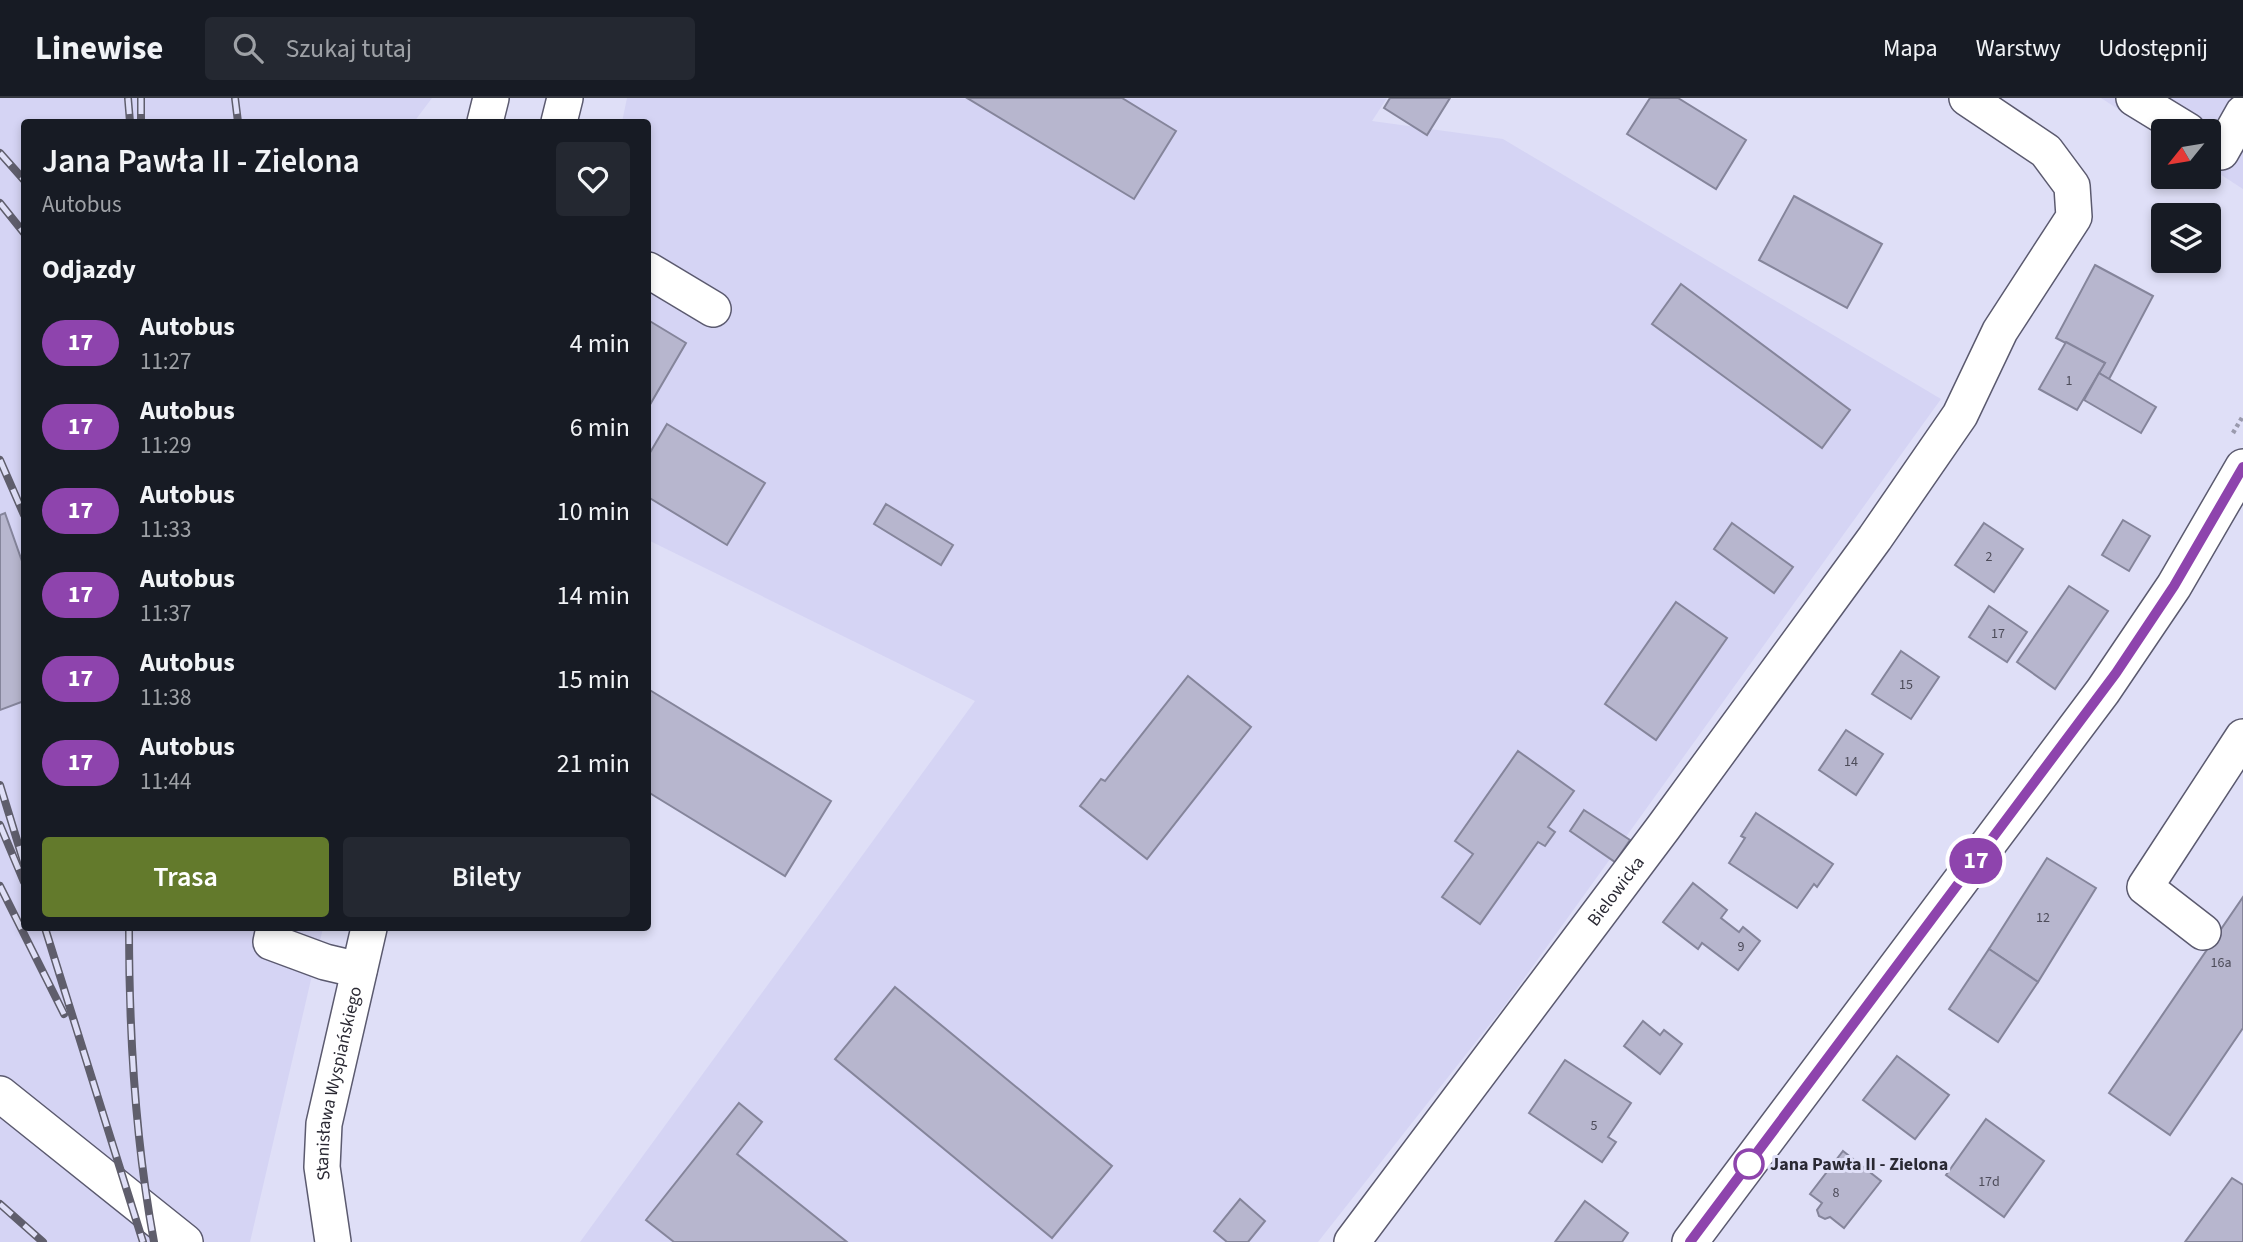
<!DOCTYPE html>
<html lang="pl">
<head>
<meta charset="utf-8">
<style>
  body { margin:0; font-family:"Source Sans 3",sans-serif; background:#242831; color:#f1f3f6; height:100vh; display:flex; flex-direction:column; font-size:26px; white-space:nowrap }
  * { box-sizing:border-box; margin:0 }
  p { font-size:23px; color:#9ea1a6 }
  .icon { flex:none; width:38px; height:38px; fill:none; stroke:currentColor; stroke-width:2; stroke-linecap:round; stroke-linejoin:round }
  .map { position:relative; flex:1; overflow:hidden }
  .side { position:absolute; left:21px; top:21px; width:630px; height:812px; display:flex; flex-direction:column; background:#171b24; border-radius:7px; box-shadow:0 4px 10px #0003 }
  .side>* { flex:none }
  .badge { padding:0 14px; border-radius:23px; font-size:24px; line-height:46px }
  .needle { width:46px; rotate:240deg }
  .controls { position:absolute; left:2151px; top:21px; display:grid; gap:14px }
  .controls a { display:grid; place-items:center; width:70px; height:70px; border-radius:7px; background:#171b24; box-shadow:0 4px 10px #0003; font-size:35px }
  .map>.badge { position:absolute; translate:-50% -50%; box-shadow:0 0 0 4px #fff }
  h2 { padding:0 21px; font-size:26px; line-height:63px }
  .round { display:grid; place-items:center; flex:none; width:74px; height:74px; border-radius:7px; background:#242831 }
  .summary { display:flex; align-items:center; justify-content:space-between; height:119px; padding:0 21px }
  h1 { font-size:33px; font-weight:600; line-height:52px }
  .action { display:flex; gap:14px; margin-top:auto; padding:14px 21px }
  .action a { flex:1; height:80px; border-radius:7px; background:#637a2c; color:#fff; font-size:28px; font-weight:600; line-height:80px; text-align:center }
  .action a+a { background:#242831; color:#f1f3f6 }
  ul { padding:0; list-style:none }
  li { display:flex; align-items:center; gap:21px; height:84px; padding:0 21px }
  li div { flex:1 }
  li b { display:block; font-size:26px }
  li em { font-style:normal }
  li .badge { min-width:77px; font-weight:700; text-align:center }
  header { display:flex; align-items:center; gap:42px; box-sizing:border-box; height:98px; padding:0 35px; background:#171b24; border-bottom:2px solid #363941 }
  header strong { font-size:33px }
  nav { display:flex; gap:38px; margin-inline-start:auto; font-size:24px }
  .search { width:490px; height:63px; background:#242831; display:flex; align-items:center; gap:18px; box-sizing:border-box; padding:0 24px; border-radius:7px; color:#9ea1a6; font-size:26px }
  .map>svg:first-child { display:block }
</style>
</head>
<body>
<header>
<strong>Linewise</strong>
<div class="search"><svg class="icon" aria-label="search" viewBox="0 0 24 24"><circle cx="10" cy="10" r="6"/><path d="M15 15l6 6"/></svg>Szukaj tutaj</div>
<nav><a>Mapa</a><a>Warstwy</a><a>Udostępnij</a></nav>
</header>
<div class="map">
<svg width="2243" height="1144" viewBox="0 0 2243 1144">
  <rect width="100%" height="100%" fill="#dfdff7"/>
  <g fill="#d5d4f4">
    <polygon points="0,0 432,0 414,24 24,24 24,830 323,830 250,1144 0,1144"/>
    <polygon points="627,0 1387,0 1372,23 1503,41 1941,301 1505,907 1318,1144 580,1144 975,603 648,442 648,24 622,24"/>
    <polygon points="2101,0 2243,0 2243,91 2209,69 2208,33 2163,33 2163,40"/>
  </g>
  <g fill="#b7b6ce" stroke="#85859b" stroke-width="2">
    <polygon points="967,0 1122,0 1176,33 1134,101"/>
    <polygon points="1390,0 1450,0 1427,37 1384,10"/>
    <polygon points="1650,0 1678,0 1746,42 1716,91 1627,36"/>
    <polygon points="1794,98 1882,146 1847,210 1759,162"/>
    <polygon points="2095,167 2153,198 2109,281 2099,275 2105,265 2056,240"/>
    <polygon points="1681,186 1850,312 1822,350 1652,226"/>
    <polygon points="648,222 686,245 648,310"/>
    <polygon points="2066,244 2105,265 2077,312 2039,291"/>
    <polygon points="2099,275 2156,309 2141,335 2084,302"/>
    <polygon points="667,326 765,385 727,447 648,399 648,358"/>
    <polygon points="886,406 953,447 941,467 874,426"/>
    <polygon points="5,415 24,469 24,603 0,612 0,417"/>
    <polygon points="2123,422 2150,438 2129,473 2102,457"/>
    <polygon points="1732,425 1793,469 1774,495 1714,451"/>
    <polygon points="1984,425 2023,451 1994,494 1955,467"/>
    <polygon points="2069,488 2108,513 2055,591 2017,564"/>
    <polygon points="1676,504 1727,540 1656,642 1605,606"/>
    <polygon points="1989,508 2027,534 2007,564 1969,539"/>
    <polygon points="1901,553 1939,579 1911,621 1872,596"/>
    <polygon points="1188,578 1251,629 1147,761 1080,708 1101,681 1105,683"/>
    <polygon points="648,591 831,703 785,778 648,694"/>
    <polygon points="1846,632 1883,656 1856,697 1819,672"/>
    <polygon points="1518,653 1574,693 1548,729 1555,734 1545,748 1538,744 1480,826 1442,799 1473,756 1455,743"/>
    <polygon points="1584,712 1630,742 1615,764 1570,733"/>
    <polygon points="1756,715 1833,766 1817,789 1814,786 1797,810 1729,765 1745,740 1741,738"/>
    <polygon points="2047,760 2096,790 2038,884 1989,851"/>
    <polygon points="1693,785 1727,812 1721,820 1739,834 1743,829 1760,843 1738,872 1702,845 1698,851 1663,824"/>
    <polygon points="2243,799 2243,930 2170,1037 2109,995"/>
    <polygon points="1989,851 2038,884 1998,944 1949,911"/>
    <polygon points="895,889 1112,1068 1052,1140 835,961"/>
    <polygon points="1643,923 1660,937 1664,932 1682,946 1660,976 1624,948"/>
    <polygon points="1897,958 1949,997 1915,1041 1863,1002"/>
    <polygon points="1565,962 1631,1005 1608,1039 1616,1044 1602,1064 1529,1015"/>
    <polygon points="739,1005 762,1024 737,1056 847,1144 674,1144 646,1122"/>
    <polygon points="1986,1021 2044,1063 2004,1119 1946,1077"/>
    <polygon points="1843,1053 1881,1083 1844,1130 1830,1119 1825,1121 1819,1118 1817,1112 1822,1105 1810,1096"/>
    <polygon points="2232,1080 2243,1087 2243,1144 2185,1144"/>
    <polygon points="1240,1101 1265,1123 1248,1144 1227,1144 1214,1133"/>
    <polygon points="1585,1103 1628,1135 1622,1144 1555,1144"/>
  </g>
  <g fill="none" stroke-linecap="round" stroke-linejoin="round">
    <defs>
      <g id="minor">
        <polyline points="2134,0 2188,33"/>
        <polyline points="485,24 491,0"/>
        <polyline points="559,24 565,0"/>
        <polyline points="2221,54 2243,15"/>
        <polyline points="648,172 713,211"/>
        <polyline points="274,830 271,844 325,864 359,872"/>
        <polyline points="2203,834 2145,789 2243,639"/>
        <polyline points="0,996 185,1144"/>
        <path id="s1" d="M333,1144L322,1069L324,1026L369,830"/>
        <path id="s2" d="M1352,1144L1663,730L1875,440L1960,317L2000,233L2074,119L2072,88L2046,53L1967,0"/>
        <polyline points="1690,1144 2103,593 2174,488 2243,369"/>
      </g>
    </defs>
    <use href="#minor" stroke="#5b5a6f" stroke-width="38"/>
    <polyline stroke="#9a9aad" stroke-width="4.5" stroke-dasharray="3.5 3.5" stroke-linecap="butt" points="2233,335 2243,318"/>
    <use href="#minor" stroke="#fff" stroke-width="35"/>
    <defs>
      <g id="rail">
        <polyline points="128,0 130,24"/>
        <polyline points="141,0 141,24"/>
        <polyline points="235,0 238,24"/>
        <polyline points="0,55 24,82"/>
        <polyline points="0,105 24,135"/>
        <polyline points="0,362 24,417"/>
        <polyline points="0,687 24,765"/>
        <polyline points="0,727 24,784"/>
        <polyline points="0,788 64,916"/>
        <polyline points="45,830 143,1144"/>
        <path d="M129,830C129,934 135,1041 154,1144"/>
        <polyline points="0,1106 43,1144"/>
      </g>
    </defs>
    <use href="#rail" stroke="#5f5e6c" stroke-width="8"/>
    <use href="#rail" stroke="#dfdff7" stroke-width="5" stroke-dasharray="16" stroke-linecap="butt"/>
  </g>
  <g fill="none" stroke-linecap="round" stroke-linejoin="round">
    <defs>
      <polyline id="line" points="1690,1144 2116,575 2174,488 2243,369"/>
    </defs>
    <use href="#line" stroke="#fff" stroke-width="16"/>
    <use href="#line" stroke="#8e44ad" stroke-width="10"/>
  </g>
  <circle fill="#fff" stroke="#8e44ad" stroke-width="3.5" cx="1749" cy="1066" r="14"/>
  <g text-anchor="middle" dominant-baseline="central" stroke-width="6" stroke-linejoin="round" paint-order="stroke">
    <g font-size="14" fill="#4d4c5a">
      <text x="2069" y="283">1</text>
      <text x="1989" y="459">2</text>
      <text x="1998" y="536">17</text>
      <text x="1906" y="587">15</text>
      <text x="1851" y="664">14</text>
      <text x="2043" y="820">12</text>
      <text x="1741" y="849">9</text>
      <text x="2221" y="865">16a</text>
      <text x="1594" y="1028">5</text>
      <text x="1989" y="1084">17d</text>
      <text x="1836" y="1095">8</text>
    </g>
    <g font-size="18" fill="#2a2933" stroke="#dfdff7">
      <text stroke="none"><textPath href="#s2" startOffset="439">Bielowicka</textPath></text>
      <text stroke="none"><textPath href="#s1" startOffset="161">Stanisława Wyspiańskiego</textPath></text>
    </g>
    <g font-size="18" font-weight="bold" fill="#2a2933" stroke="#dfdff7" text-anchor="start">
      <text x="1770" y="1066">Jana Pawła II - Zielona</text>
    </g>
  </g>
</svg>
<div class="controls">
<a><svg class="needle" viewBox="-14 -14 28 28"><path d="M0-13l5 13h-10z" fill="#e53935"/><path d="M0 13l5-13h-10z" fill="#9ea1a6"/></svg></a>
<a><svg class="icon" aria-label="layers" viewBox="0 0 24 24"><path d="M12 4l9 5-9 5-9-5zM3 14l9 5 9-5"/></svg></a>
</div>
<b class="badge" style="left:1976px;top:763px;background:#8e44ad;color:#fff">17</b>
<section class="side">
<div class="summary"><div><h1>Jana Pawła II - Zielona</h1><p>Autobus</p></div><a class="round"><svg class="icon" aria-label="heart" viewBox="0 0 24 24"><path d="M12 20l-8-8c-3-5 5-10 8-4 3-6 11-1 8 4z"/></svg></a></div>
<h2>Odjazdy</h2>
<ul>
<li><span class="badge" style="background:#8e44ad;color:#fff">17</span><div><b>Autobus</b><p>11:27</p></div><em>4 min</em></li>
<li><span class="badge" style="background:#8e44ad;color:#fff">17</span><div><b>Autobus</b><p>11:29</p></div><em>6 min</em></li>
<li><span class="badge" style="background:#8e44ad;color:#fff">17</span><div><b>Autobus</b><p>11:33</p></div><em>10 min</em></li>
<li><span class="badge" style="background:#8e44ad;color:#fff">17</span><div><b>Autobus</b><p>11:37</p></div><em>14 min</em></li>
<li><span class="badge" style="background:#8e44ad;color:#fff">17</span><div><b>Autobus</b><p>11:38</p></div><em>15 min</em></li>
<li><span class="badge" style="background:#8e44ad;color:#fff">17</span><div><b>Autobus</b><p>11:44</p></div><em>21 min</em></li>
</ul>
<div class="action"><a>Trasa</a><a>Bilety</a></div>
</section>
</div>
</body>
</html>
